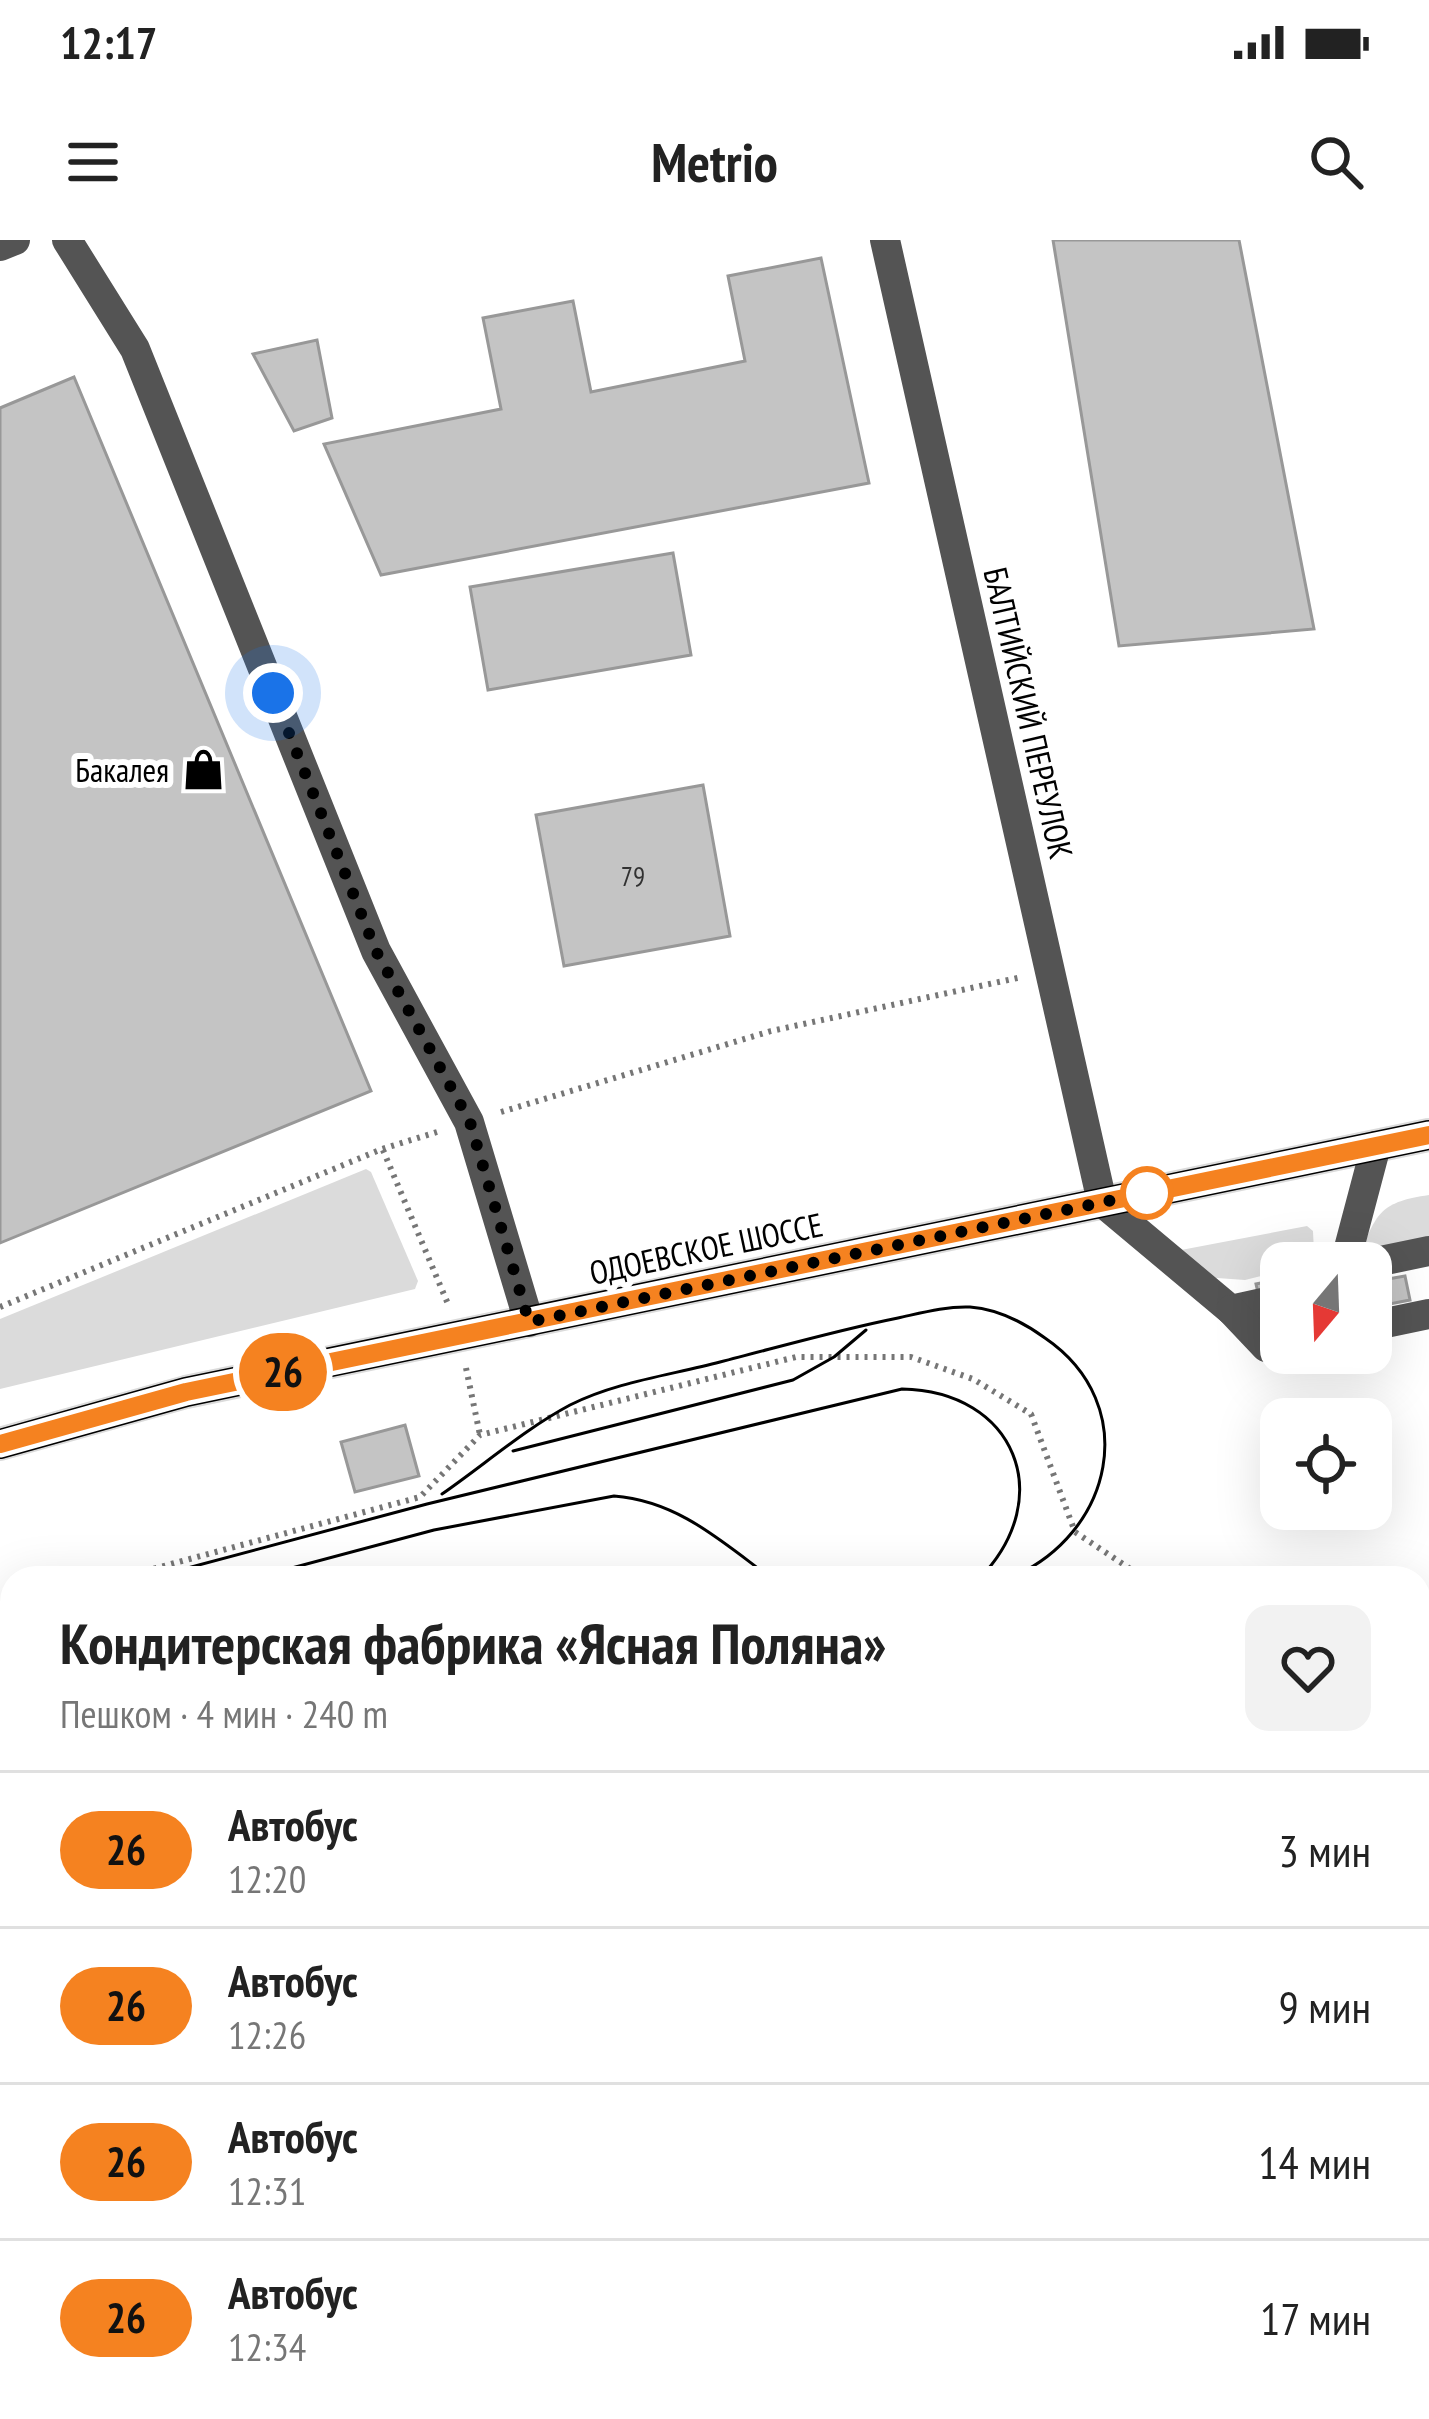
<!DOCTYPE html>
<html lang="ru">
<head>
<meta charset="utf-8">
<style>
  body { margin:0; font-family:"PT Sans Narrow",sans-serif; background:#f2f2f2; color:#222; height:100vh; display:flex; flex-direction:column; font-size:45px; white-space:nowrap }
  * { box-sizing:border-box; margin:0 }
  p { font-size:39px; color:#767676 }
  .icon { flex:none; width:66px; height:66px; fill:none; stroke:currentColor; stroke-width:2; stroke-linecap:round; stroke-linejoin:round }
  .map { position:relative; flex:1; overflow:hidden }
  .details { position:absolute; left:0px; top:1326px; width:1431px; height:855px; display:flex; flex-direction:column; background:#fff; border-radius:36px 36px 0 0; box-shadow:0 12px 48px #0002 }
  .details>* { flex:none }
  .badge { padding:0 24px; border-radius:39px; font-size:42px; line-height:78px }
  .needle { width:78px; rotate:199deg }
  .fabs { position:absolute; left:1260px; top:1002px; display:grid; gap:24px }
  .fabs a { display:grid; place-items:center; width:132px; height:132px; border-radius:24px; background:#fff; box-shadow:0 12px 48px #0002; font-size:60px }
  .you { position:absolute; width:60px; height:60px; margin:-30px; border:9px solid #fff; border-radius:50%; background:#1a73e8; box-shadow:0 0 0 18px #1a73e833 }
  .map>.badge { position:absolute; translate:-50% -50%; box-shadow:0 0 0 6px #fff }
  .round { display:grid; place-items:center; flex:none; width:126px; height:126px; border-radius:24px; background:#f2f2f2 }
  .summary { display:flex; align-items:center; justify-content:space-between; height:204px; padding:0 60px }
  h1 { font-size:57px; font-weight:600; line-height:90px }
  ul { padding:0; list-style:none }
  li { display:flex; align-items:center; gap:36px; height:156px; padding:0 60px; border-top:3px solid #e0e0e0 }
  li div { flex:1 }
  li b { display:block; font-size:45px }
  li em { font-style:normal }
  li .badge { min-width:132px; font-weight:700; text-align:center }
  .status { display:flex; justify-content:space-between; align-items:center; height:84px; padding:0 60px; background:#fff; direction:ltr }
  .status svg { height:33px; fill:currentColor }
  header { display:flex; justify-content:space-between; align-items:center; height:156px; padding:0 60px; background:#fff; font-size:54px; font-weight:600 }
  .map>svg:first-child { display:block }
</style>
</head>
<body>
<div class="status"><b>12:17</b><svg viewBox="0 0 49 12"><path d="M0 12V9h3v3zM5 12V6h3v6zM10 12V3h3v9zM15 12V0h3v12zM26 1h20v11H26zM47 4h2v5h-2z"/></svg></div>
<header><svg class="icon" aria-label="menu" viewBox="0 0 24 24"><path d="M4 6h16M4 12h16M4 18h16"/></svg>Metrio<svg class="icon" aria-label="search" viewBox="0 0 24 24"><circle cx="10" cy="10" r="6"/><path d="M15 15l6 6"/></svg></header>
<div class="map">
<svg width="1429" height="2179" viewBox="0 0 1429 2179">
  <rect width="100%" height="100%" fill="#fff"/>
  <g fill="#dbdbdb">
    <polygon points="366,929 371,932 418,1041 415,1049 0,1149 0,1079"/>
    <path d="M1429,955V1002L1360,1014C1377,971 1382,962 1429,955Z"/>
    <polygon points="1307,986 1313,991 1314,1013 1307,1020 1281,1023 1281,1031 1245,1040 1203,1037 1181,1010"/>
    <polygon points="1429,1517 1429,2179 0,2179 0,2049 12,2046 12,2169 1419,2169 1419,1525"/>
  </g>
  <g fill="#c4c4c4" stroke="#989898" stroke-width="3">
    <polygon points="1053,0 1239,0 1314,389 1119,406"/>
    <polygon points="821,18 869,243 381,335 324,204 501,169 483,78 573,61 591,152 745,121 728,36"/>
    <polygon points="317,100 332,178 294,191 253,114"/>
    <polygon points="74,137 371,851 0,1003 0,168"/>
    <polygon points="673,313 691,415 488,450 470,347"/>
    <polygon points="703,545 730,696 564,726 536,575"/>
    <polygon points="1405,1036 1410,1060 1374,1067 1371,1042"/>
    <polygon points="1281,1039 1281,1080 1265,1084 1256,1044"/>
    <polygon points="405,1185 419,1236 355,1252 341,1202"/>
    <polygon points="12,1828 12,1994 11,1994 0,1952 0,1832"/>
  </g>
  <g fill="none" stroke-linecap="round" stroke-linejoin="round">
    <defs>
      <polyline id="major" points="0,1204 186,1152 1429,895"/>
    </defs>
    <use href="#major" stroke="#dbdbdb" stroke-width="34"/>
    <g stroke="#767676" stroke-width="6" stroke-dasharray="3 6" stroke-linecap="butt">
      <polyline points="501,872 771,791 1022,737"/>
      <polyline points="383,910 448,1064"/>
      <polyline points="0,1067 382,909 437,892"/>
      <polyline points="466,1128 480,1195"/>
      <polyline points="119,1338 420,1257 480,1195 796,1117 911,1117 973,1139 1031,1174 1075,1292 1144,1338"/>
      <polyline points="0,1370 12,1367"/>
      <polyline points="1419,1530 1429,1533"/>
      <polyline points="1419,2025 1429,2026"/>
      <polyline points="328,2169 336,2179"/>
      <polyline points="744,2179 751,2169"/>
      <polyline points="781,2179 799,2169"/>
      <polyline points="901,2179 918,2169"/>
      <polyline points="1063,2179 1065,2169"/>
    </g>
    <g stroke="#545454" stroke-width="30">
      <polyline points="67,0 135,109 376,711 469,882 529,1082"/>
      <polyline points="885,0 1102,962 1231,1070 1281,1059"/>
      <polyline points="0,6 15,0"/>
      <polyline points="1345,1023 1376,906"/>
      <polyline points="1371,1023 1429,1011"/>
      <polyline points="1231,1070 1266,1107 1281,1104"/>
      <polyline points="1371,1086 1429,1074"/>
      <polyline points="0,2041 12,2038"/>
    </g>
    <use href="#major" stroke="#000" stroke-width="30"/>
    <g stroke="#000" stroke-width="3">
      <polyline points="513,1211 793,1140 834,1117 866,1090"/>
      <path d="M442,1254C484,1225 525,1189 570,1165C615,1142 671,1135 720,1122C779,1107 838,1090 898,1078C921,1073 946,1066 970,1067C997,1069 1023,1082 1045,1098C1143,1165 1113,1295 1010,1338"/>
      <path d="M150,1338L427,1264L902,1149C1015,1151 1058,1257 980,1338"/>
      <path d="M254,1338L434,1290L614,1256C678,1261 721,1301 771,1338"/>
      <polyline points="0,1378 12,1375"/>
      <polyline points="0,1406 12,1403"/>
    </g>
  </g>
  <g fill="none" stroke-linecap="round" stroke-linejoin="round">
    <defs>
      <polyline id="line" points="0,1204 186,1152 1429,895"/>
    </defs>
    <use href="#line" stroke="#fff" stroke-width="27"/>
    <use href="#line" stroke="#f58220" stroke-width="18"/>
    <polyline stroke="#000" stroke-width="12" stroke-dasharray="0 21.6" points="273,453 376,711 470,882 529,1082 1147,953"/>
  </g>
  <defs>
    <symbol id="shop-bare" viewBox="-9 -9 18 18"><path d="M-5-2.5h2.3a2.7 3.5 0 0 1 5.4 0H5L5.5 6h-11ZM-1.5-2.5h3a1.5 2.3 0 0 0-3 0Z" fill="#000" stroke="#fff" stroke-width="2.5" paint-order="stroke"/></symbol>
  </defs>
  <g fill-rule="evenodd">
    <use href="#shop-bare" x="174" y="500" width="59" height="59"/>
  </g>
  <circle fill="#fff" stroke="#f58220" stroke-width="6" cx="1147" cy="953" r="24"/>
  <g text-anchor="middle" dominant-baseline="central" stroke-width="12" stroke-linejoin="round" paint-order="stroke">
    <g font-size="27" fill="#313131">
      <text x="633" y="636">79</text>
    </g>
    <g font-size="33" fill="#000" stroke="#fff">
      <text transform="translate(1029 473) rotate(77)">БАЛТИЙСКИЙ ПЕРЕУЛОК</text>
      <text transform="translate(706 1008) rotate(-12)">ОДОЕВСКОЕ ШОССЕ</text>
    </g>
    <g font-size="33" fill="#000" stroke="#fff" text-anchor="end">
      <text x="169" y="529">Бакалея</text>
    </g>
  </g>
</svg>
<div class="fabs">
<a><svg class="needle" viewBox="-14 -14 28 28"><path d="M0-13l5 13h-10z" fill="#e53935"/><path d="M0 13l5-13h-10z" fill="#767676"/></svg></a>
<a><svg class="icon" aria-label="locate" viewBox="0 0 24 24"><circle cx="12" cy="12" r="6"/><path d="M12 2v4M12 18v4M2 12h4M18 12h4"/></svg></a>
</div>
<div class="you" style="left:273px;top:453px"></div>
<b class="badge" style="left:283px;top:1132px;background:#f58220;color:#111">26</b>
<section class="details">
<div class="summary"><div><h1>Кондитерская фабрика «Ясная Поляна»</h1><p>Пешком · 4 мин · 240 m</p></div><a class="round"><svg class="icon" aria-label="heart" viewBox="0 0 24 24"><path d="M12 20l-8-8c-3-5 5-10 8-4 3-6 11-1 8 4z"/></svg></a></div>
<ul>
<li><span class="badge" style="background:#f58220;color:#111">26</span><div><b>Автобус</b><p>12:20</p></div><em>3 мин</em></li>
<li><span class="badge" style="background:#f58220;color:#111">26</span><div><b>Автобус</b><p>12:26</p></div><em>9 мин</em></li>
<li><span class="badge" style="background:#f58220;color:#111">26</span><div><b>Автобус</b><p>12:31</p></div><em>14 мин</em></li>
<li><span class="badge" style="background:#f58220;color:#111">26</span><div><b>Автобус</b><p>12:34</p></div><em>17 мин</em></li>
</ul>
</section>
</div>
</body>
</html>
